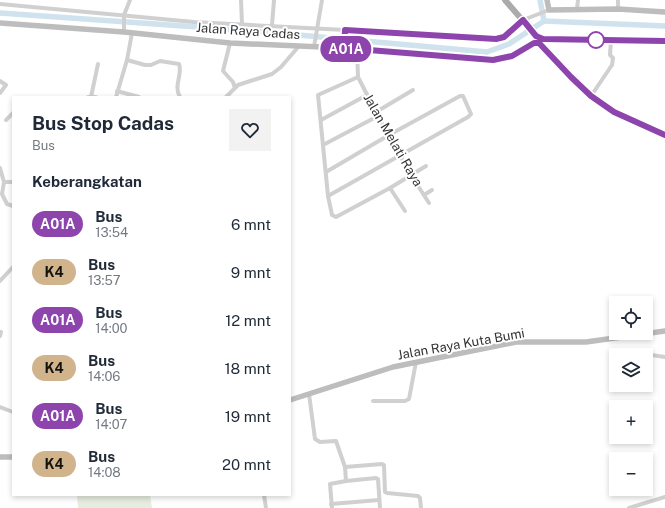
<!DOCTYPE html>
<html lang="id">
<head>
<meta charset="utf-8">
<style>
  body { margin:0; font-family:"Public Sans",sans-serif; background:#f2f2f3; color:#1f2937; height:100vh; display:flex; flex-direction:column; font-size:15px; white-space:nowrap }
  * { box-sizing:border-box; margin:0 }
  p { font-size:13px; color:#747a83 }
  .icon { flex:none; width:22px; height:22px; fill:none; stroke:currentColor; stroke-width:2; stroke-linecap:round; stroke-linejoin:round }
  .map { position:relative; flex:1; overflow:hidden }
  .drawer { position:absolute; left:12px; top:96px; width:279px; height:400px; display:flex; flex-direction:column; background:#fff; border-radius:0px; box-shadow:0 2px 6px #0003 }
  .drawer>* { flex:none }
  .badge { padding:0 8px; border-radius:13px; font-size:14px; line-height:26px }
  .fabs { position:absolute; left:609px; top:296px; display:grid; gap:8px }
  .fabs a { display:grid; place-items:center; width:44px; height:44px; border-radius:0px; background:#fff; box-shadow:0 2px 6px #0003; font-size:20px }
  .map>.badge { position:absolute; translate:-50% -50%; box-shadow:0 0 0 2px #fff }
  h2 { padding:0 20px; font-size:15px; line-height:36px }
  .round { display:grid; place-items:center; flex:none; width:42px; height:42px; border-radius:0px; background:#f2f2f3 }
  .headline { display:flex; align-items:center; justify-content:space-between; height:68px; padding:0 20px }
  h1 { font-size:19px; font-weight:700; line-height:30px }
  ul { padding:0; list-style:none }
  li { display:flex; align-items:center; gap:12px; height:48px; padding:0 20px }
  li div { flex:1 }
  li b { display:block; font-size:15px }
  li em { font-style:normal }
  li .badge { min-width:44px; font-weight:700; text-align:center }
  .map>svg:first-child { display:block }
</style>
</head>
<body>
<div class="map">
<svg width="665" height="508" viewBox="0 0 665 508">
  <rect width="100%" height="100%" fill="#fff"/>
  <polygon fill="#e6ecdf" points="77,495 150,495 152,508 78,508"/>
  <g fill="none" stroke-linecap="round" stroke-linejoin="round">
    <g stroke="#cfe2ee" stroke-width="5.5">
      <polyline points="540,0 544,21"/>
      <polyline points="0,13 254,31 487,52 509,44 544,21"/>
      <polyline points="544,21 665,26"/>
    </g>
    <g stroke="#d0d0d0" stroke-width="4">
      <polyline points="241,0 242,24"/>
      <polyline points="0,4 194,22 345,30"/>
      <polyline points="577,9 578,0"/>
      <polyline points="618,9 618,0"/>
      <polyline points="523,20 549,10"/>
      <polyline points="272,25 274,0"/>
      <polyline points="124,32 124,15 130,0"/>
      <polyline points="230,43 223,71 233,82 235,88"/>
      <polyline points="314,47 322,0"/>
      <polyline points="357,50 358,77 378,116 411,175 429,203"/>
      <path d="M127,60L145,65H151L160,61L179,64C183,74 173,86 180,97"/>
      <polyline points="358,77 318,95 328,196 332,215 336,217 390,188 426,166"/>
      <polyline points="0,81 6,85 0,93"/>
      <polyline points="117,91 139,97"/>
      <polyline points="591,96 612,65 613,58 610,55 611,40"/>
      <polyline points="88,97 96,97"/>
      <polyline points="91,97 98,64"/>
      <polyline points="116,97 127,60 132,33"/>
      <polyline points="226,97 238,85 272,74 281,67 299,46"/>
      <polyline points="376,112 413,90"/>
      <polyline points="6,120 13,113"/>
      <polyline points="321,120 367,95"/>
      <polyline points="323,145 378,116"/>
      <polyline points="0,168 4,182"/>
      <polyline points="326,172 389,135 460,96 463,96 471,114 468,117 328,196"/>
      <polyline points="13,182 4,182 2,194 7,204 13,206"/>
      <polyline points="390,188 405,211"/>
      <polyline points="424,195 432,190"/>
      <polyline points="0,281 13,267"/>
      <polyline points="0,336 1,332"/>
      <polyline points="631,352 665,357"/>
      <polyline points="309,394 315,439 320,442 336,441 345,467 346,481"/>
      <polyline points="373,401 405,401 409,399 416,362"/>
      <polyline points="0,407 13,412"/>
      <polyline points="345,467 382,464 384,465 385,492 387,493 418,496 420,498 421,508"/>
      <polyline points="264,495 266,508"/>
      <polyline points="331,504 379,500"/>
      <polyline points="332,508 330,484 346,481 376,478 378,479 380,508"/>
      <polyline points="629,508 665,497"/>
    </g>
    <g stroke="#bdbdbd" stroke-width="5.5">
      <polyline points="547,0 549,10 618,9 665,12"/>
      <polyline points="0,23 124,32 230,43 344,48"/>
      <polyline points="290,400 393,367 516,342 586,342 665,331"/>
      <polyline points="0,457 13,457"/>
    </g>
    <g stroke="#ababab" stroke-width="6">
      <polyline points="505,0 536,36 541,38 665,41"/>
      <polyline points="523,20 504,37 496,39 345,30 344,48 493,60 512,56 534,43 539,43 571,77 591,96 614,113 665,134"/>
    </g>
  </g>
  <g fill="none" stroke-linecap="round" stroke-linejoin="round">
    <defs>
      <polyline id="line" points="665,41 543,39 536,36 523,20 504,37 496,39 345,30 344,48 493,60 512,56 534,43 539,43 571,77 591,96 614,112 665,135"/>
    </defs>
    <use href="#line" stroke="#fff" stroke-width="9"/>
    <use href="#line" stroke="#8e44ad" stroke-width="6"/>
  </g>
  <circle fill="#fff" stroke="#8e44ad" stroke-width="2" cx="596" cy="40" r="8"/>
  <g text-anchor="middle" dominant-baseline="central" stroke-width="4" stroke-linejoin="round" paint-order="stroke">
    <g font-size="13" fill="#333" stroke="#fff">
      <text transform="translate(248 31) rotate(4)">Jalan Raya Cadas</text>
      <text transform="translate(393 140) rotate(60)">Jalan Melati Raya</text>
      <text transform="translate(461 344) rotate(-10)">Jalan Raya Kuta Bumi</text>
    </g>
  </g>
</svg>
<div class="fabs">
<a><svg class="icon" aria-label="locate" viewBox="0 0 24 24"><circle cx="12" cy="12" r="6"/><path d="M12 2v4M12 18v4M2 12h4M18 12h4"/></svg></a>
<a><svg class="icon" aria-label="layers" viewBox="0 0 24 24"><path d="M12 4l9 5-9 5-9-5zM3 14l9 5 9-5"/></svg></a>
<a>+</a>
<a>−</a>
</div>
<b class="badge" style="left:346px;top:49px;background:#8e44ad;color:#fff">A01A</b>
<section class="drawer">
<div class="headline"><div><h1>Bus Stop Cadas</h1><p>Bus</p></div><a class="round"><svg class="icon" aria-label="heart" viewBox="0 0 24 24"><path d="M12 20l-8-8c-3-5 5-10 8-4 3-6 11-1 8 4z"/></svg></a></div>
<h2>Keberangkatan</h2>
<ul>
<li><span class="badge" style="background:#8e44ad;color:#fff">A01A</span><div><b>Bus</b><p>13:54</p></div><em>6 mnt</em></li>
<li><span class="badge" style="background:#d2b48c;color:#111">K4</span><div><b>Bus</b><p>13:57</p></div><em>9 mnt</em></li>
<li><span class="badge" style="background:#8e44ad;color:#fff">A01A</span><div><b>Bus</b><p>14:00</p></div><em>12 mnt</em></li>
<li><span class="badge" style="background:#d2b48c;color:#111">K4</span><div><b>Bus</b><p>14:06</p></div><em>18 mnt</em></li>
<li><span class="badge" style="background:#8e44ad;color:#fff">A01A</span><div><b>Bus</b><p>14:07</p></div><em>19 mnt</em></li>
<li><span class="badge" style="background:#d2b48c;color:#111">K4</span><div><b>Bus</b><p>14:08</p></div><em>20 mnt</em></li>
</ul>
</section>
</div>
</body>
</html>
